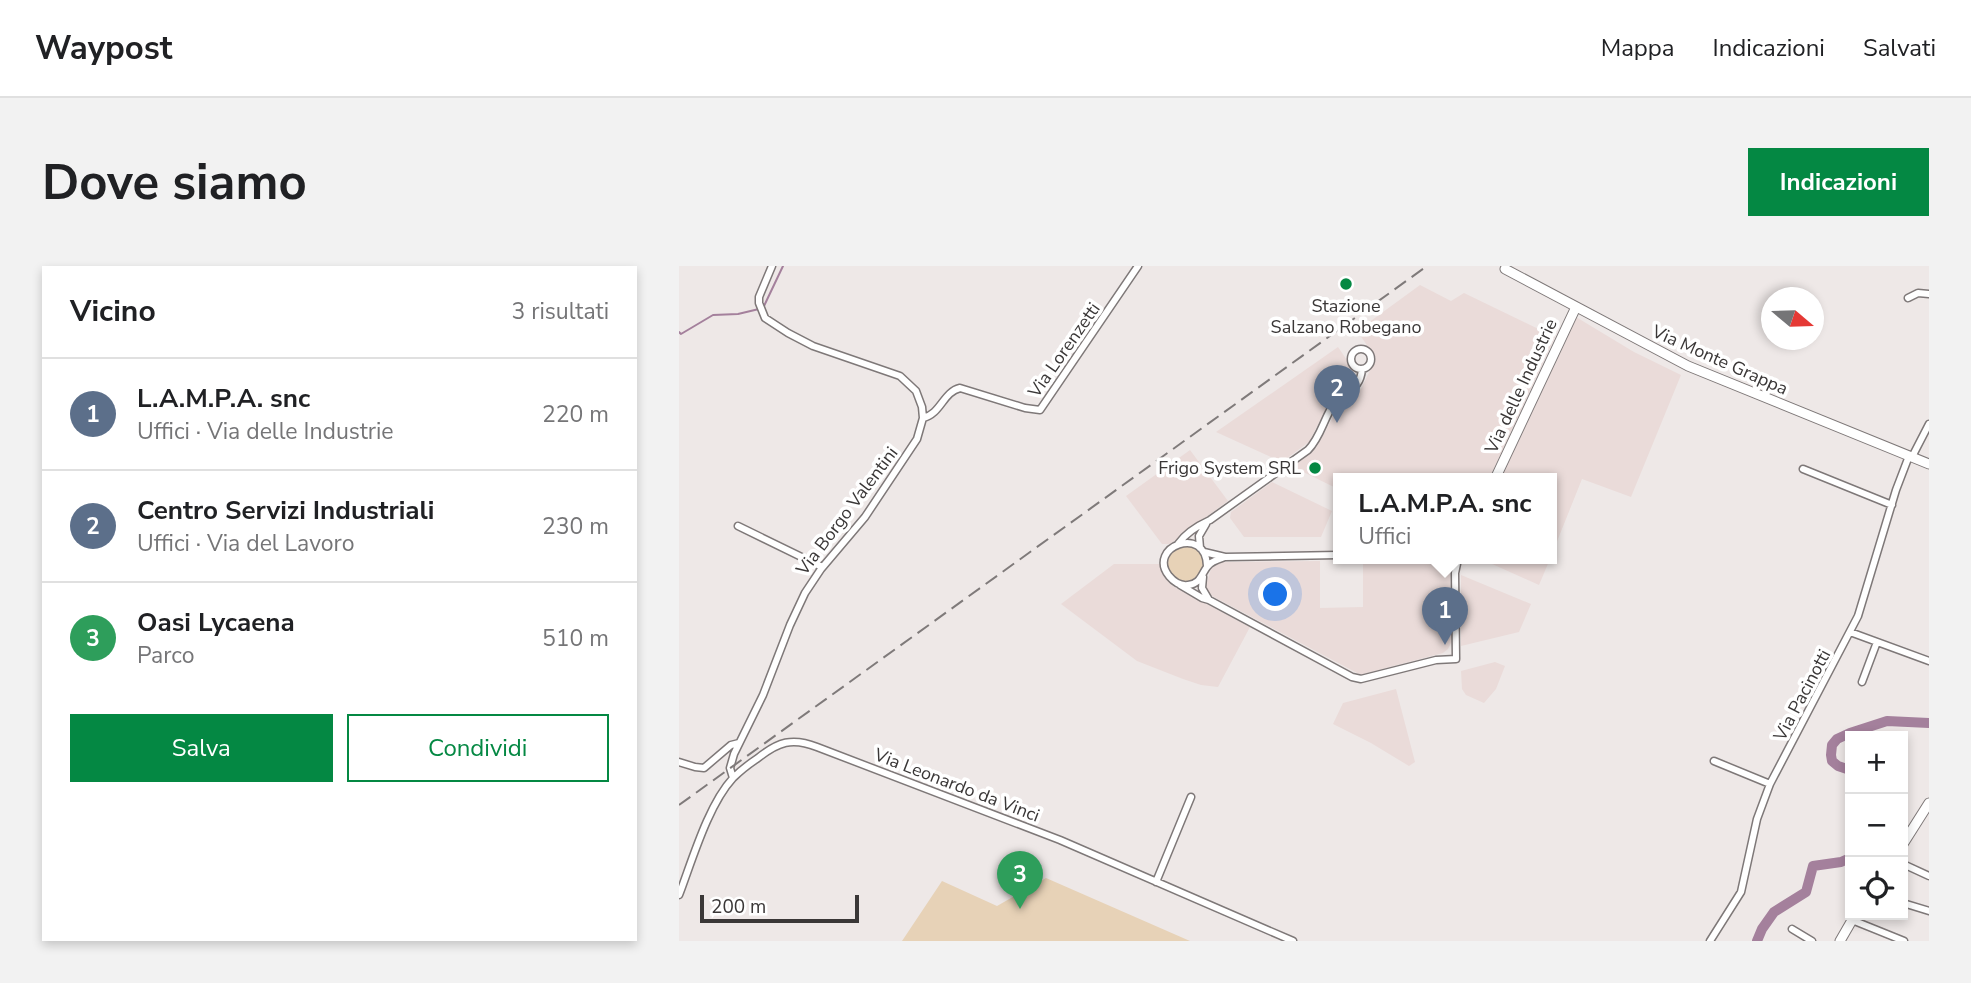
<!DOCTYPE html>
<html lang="it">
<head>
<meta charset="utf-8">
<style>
  :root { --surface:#fff; --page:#f2f2f2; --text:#202124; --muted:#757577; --line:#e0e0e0; --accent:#048843 }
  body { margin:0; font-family:"Nunito Sans",sans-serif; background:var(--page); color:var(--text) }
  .controls { position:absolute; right:21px; bottom:21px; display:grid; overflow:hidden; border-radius:0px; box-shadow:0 4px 10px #0003 }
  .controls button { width:63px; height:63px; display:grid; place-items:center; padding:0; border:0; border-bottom:2px solid var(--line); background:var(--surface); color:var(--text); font:35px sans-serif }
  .compass { position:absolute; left:1082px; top:21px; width:63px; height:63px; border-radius:50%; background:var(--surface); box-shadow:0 4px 10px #0003; rotate:109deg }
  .scale { position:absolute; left:21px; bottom:18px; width:159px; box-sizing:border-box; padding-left:7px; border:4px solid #3a3737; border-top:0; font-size:19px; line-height:24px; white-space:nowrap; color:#3a3737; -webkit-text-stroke:5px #fff; paint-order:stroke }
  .you { position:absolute; left:597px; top:329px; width:24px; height:24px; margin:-18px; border:5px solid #fff; border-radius:50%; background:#1a73e8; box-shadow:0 0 0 10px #1a73e833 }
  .badge { display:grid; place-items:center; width:46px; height:46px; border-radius:50%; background:var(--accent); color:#fff; font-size:23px; font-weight:700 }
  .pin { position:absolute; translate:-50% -58px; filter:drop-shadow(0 2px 4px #0008) }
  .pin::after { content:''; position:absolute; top:37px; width:24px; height:21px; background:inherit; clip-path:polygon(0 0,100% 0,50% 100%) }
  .popup { position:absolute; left:654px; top:207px; width:224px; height:91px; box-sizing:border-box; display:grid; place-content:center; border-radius:0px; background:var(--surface); filter:drop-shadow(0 2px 5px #0005); font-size:23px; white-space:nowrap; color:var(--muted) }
  .popup b { font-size:26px; color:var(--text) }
  .popup::after { content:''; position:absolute; left:50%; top:100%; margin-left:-14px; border:14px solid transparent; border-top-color:var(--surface) }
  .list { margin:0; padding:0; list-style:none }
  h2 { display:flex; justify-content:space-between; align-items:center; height:91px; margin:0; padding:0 28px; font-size:30px }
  h2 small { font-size:23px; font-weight:400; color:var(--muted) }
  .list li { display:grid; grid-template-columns:46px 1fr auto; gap:21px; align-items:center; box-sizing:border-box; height:112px; padding:0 28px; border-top:2px solid var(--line) }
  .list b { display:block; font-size:26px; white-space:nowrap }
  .list p { margin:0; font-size:23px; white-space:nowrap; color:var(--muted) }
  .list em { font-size:23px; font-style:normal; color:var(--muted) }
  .actions { display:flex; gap:14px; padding:21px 28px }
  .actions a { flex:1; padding:16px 0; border:2px solid var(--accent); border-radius:0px; text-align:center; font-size:24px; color:var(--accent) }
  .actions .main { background:var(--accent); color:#fff }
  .icon { flex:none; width:38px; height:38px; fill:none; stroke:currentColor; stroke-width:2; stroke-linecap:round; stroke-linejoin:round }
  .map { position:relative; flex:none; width:1250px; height:675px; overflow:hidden; border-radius:0px }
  header { display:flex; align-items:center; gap:42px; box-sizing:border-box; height:98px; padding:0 35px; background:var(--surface); border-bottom:2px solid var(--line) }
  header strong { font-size:33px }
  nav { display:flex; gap:38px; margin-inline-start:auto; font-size:24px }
  .intro { display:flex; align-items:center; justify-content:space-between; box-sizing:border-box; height:168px; padding:0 42px }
  h1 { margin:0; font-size:49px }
  .button { padding:18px 32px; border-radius:0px; background:var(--accent); color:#fff; font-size:24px; font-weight:700 }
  main { display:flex; gap:42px; padding:0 42px }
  aside { flex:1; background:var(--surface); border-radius:0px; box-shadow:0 4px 10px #0003 }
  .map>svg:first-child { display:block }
  .built { fill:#eadbd9 }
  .green { fill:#e7d2b7 }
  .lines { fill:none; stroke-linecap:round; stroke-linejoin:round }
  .stream { stroke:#a4809c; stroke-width:2 }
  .river { stroke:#a4809c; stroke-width:10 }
  .street-casing { stroke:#7e7878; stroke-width:9 }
  .secondary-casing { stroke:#7e7878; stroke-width:11 }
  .street { stroke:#fff; stroke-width:6 }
  .secondary { stroke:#fff; stroke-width:9 }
  .rail { stroke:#7f7a7a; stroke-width:2; stroke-dasharray:14 7; stroke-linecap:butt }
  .poi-dot { fill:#048843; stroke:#fff; stroke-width:2.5 }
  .labels { text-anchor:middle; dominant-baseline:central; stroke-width:7; stroke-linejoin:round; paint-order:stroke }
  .poi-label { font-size:18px; fill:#3a3737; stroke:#fff }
  .street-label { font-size:18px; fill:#3a3737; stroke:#fff }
</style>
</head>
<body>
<header>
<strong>Waypost</strong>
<nav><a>Mappa</a><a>Indicazioni</a><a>Salvati</a></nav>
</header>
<div class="intro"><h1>Dove siamo</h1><a class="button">Indicazioni</a></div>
<main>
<aside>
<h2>Vicino<small>3 risultati</small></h2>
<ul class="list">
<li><span class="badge" style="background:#5c6f8a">1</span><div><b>L.A.M.P.A. snc</b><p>Uffici · Via delle Industrie</p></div><em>220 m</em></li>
<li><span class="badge" style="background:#5c6f8a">2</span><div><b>Centro Servizi Industriali</b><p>Uffici · Via del Lavoro</p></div><em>230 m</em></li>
<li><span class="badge" style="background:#2e9e5b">3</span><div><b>Oasi Lycaena</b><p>Parco</p></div><em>510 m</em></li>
</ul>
<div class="actions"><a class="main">Salva</a><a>Condividi</a></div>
</aside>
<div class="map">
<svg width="1250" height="675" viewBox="0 0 1250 675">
  <rect width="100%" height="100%" fill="#eee8e7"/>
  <path class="built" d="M 741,19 L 772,35 L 785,27 L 876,71 L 810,213 L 659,213 L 659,223 L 614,201 L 637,182 L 660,140 L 682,123 L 697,92 L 678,65 Z
    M 897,51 L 955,86 L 1002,109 L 952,231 L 903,213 L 873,288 L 873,213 L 822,213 Z
    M 659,81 L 674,103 L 676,110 L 675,116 L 653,131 L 630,176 L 603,196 L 537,166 Z
    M 511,184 L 549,235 L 491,278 L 483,278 L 447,230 Z
    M 593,216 L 653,245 L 642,271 L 565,271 L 551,252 L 552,246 Z
    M 761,293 L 768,298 L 771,307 L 772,377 L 769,383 L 764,387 L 684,408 L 680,408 L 533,330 L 529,327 L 527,320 L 532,303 L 540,296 L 641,295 L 641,342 L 684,341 L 684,295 Z
    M 802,293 L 871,293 L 860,319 Z
    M 435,298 L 481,298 L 483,308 L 492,319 L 571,361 L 539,421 L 522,419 L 504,413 L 458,395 L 382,338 Z
    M 782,309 L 852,338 L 840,366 L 782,380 Z
    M 816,396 L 826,400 L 817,423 L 805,437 L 787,429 L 783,423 L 782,405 Z
    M 717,423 L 736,496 L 730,500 L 692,477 L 654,458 L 664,437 Z"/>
  <path class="green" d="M489 298a18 18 0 1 1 36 0a18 18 0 1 1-36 0Z
    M 367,612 L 511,675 L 223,675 L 263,615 L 318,640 Z"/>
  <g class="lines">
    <path class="stream" d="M 85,40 L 104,0
      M 0,66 L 2,68 L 34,49 L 59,48 L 80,43"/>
    <path class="river" d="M 1171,504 L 1159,500 L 1153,495 L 1152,489 L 1153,479 L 1158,473 L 1171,467 L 1208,455 L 1250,457
      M 1078,675 L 1083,663 L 1095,646 L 1127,626 L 1134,600 L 1162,596 L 1171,592"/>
    <defs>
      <path id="street" d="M 1229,32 L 1239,27 L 1250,28
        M672 93a10 10 0 1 1 20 0a10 10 0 1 1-20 0Z
        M 244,152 C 262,148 264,126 281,122 L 346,142 L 361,144 L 459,0
        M 1233,191 L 1250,158
        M 1124,203 L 1213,239
        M 59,260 L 143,301
        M 499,278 C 506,268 520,259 531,254 L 629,184 C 642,171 645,151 656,136 C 668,122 681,125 683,103
        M 521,282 L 520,270 L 527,258
        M 525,286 L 546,291 L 659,289
        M 528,300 C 527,258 467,281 490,310 C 495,316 502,320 509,319 C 521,318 522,309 528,301 C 532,295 540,293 546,291
        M 524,311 L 523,322 L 530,334
        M 501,319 L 523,332 L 530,334 L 673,411 L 682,413 L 757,394 L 777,393 L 776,307 L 779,293
        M 1171,366 L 1250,395
        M 1183,416 L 1198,376
        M 1035,495 L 1091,518
        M 0,496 L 16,501 L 25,502 L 52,479 L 60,477
        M 54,512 L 51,502 L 55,488 L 84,429 L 111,359 L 126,327 L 142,303 L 186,251 L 238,173 L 244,152 L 243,141 L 237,125 L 221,110 L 134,80 L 109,67 L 86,52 L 80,37 L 80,31 L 93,0
        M 1224,598 L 1250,610
        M 477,616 L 512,531
        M 0,629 C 13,595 29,539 54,512 C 61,505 70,498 79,492 C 99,476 113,471 138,481 L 381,574 L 614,675
        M 1224,637 L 1250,645
        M 1173,654 L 1225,675
        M 1113,663 L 1133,675
        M 1031,675 L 1062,626 L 1078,553 L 1091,518 L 1179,350 L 1217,224 L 1230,190"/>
      <path id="secondary" d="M 826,3 L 1009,100 L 1250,198
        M 816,213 L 897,41
        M 1224,578 L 1250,537
        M 1161,675 L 1176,649"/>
    </defs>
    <use href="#street" class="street-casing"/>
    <use href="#secondary" class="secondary-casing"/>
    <use href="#street" class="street"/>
    <use href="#secondary" class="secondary"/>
    <path class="rail" d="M 0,539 L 748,0"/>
  </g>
  <g class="poi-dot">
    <circle cx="667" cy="18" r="7"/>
    <circle cx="636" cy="202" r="7"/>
  </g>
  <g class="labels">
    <g class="poi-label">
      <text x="667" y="40">Stazione<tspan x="667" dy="21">Salzano Robegano</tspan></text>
      <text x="622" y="202" text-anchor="end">Frigo System SRL</text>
    </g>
    <g class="street-label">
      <text transform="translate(385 84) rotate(-55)">Via Lorenzetti</text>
      <text transform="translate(1041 94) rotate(24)">Via Monte Grappa</text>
      <text transform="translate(842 120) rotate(-65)">Via delle Industrie</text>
      <text transform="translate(168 245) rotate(-53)">Via Borgo Valentini</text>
      <text transform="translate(1123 429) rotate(-62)">Via Pacinotti</text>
      <text transform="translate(278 519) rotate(21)">Via Leonardo da Vinci</text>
    </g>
  </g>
</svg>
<div class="controls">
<button>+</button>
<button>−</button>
<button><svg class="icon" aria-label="locate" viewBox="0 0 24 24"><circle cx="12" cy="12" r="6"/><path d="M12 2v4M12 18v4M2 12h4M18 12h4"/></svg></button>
</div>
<svg class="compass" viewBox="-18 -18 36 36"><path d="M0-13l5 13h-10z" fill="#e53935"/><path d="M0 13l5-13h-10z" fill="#757577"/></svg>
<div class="scale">200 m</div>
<div class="you"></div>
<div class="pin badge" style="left:766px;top:379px;background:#5c6f8a">1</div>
<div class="popup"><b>L.A.M.P.A. snc</b>Uffici</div>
<div class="pin badge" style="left:658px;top:157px;background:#5c6f8a">2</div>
<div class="pin badge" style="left:341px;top:643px;background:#2e9e5b">3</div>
</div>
</main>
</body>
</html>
